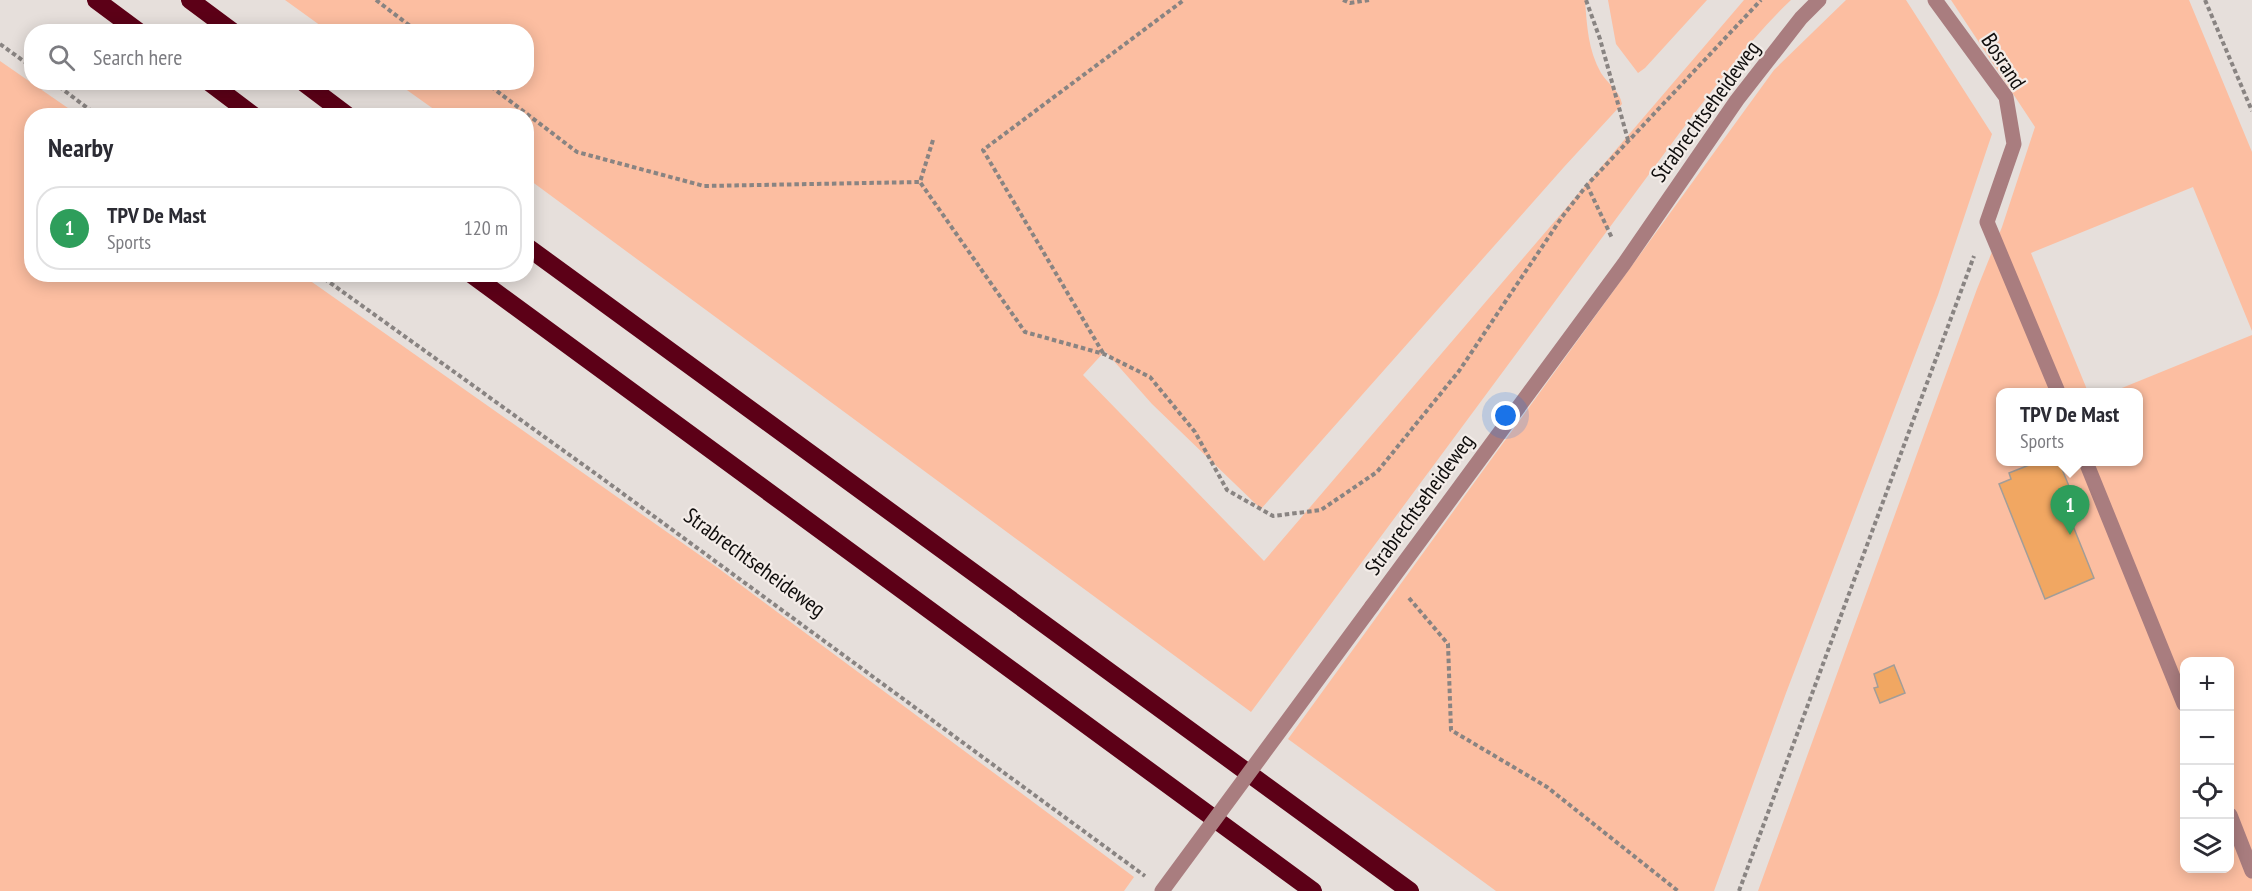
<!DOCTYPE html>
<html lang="en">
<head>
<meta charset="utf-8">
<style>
  :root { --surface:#fff; --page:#f7f7f7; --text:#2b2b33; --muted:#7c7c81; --line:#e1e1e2; --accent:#7c3aed }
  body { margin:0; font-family:"PT Sans Narrow",sans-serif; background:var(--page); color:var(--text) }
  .controls { position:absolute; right:18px; bottom:18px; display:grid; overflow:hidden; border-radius:12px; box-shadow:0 3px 15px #0003 }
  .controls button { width:54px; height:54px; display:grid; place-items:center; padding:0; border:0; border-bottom:2px solid var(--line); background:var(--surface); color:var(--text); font:30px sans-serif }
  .you { position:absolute; left:1506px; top:416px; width:21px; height:21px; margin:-15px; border:4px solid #fff; border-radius:50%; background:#1a73e8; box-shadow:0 0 0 9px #1a73e833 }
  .badge { display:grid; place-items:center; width:39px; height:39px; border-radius:50%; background:var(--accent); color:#fff; font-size:20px; font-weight:700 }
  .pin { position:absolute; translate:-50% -50px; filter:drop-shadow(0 2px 3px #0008) }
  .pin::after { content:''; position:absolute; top:32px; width:21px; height:18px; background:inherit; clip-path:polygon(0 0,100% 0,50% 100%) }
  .popup { position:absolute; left:1996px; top:388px; width:147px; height:78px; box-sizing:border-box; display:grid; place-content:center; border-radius:12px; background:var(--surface); filter:drop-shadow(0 2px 4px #0005); font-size:20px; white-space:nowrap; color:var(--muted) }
  .popup b { font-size:22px; color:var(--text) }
  .popup::after { content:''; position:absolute; left:50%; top:100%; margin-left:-12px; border:12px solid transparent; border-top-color:var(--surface) }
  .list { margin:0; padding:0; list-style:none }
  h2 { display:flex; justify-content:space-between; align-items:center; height:78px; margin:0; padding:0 24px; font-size:26px }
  h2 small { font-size:20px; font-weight:400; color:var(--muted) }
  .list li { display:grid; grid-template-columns:39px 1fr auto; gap:18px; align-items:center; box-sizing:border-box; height:84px; margin:0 12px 12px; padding:0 12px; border:2px solid var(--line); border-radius:24px }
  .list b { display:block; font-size:22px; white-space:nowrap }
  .list p { margin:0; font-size:20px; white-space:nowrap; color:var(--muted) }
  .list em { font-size:20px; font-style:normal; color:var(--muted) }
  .icon { flex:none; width:33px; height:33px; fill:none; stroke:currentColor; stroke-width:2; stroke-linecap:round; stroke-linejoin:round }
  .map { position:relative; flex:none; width:2252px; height:891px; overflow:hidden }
  .search { position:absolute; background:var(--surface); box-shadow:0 3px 15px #0003; left:24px; top:24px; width:510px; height:66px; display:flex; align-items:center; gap:15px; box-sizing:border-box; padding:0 21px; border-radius:24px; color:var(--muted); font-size:22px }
  .panel { position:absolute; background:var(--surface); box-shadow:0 3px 15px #0003; left:24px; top:108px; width:510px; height:174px; border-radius:24px }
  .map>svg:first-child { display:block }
  .green { fill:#fcbea1; fill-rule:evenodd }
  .building { fill:#f1a762; stroke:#a29d98; stroke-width:1.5 }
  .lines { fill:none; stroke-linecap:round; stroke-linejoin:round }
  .path { stroke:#898482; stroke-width:4; stroke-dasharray:4.5 3; stroke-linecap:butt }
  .minor { stroke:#a97d7f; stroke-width:15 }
  .highway { stroke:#5c0017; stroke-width:18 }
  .minor-bridge { stroke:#a97d7f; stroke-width:15 }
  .labels { text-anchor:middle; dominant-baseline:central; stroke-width:4.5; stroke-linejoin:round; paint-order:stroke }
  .street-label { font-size:22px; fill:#0f0d0c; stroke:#f3ece8 }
</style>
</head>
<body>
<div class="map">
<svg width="2252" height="891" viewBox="0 0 2252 891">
  <rect width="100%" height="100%" fill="#e6dfdb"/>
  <path class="green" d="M 285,0 L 1585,0 C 1587,26 1588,50 1601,73 C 1608,84 1620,91 1622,104 L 1564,167 L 1261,509 L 1152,404 L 1105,351 L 1083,375 L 1264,561 L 1744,0 L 1791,0 C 1750,39 1716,86 1681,131 L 1251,712 L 527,178 L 526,116 L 442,115 L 397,83 L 526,82 L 526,32 L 328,31 Z
    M 1608,0 L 1707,0 L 1645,68 L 1638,73 L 1616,44 Z
    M 1846,0 L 1906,0 L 1992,134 L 1938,295 L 1786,693 L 1714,891 L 1496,891 L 1288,739 L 1774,70 Z
    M 1951,0 L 2189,0 L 2252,152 L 2252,331 L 2193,187 L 2031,253 L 2088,392 L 2001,392 L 2001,462 L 2139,462 L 2139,392 L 2112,392 L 2252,335 L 2252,891 L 1758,891 L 1977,289 L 2002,227 L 2035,127 ZM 2184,662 L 2230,662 L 2230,868 L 2184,868 Z
    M 0,61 L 78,115 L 32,116 L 32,274 L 302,275 L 718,568 L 1134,877 L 1124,891 L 0,891 Z"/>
  <path class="building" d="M 2037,462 L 2059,462 L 2078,508 L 2076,508 L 2074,502 L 2065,506 L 2094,578 L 2045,599 L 1999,484 L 2011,479 L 2009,473 Z
    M 1894,665 L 1905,693 L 1880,703 L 1874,688 L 1878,687 L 1874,674 Z"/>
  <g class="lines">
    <path class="path" d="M 376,0 L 418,32
      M 1343,0 L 1350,3 L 1369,0
      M 1586,0 L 1600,39 L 1628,140
      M 2205,0 L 2252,111
      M 0,44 L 32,67
      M 53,82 L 98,116
      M 485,82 L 577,152 L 704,186 L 920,182
      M 933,140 L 920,182 L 1025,332 L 1104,354 L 1150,377 L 1195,432 L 1227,490 L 1273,516 L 1321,510 L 1377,472 L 1459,371 L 1562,217 L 1587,185 L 1761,0
      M 1587,185 L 1612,238
      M 318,274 L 603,479 L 1145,876
      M 1103,353 L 983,150 L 1184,0
      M 1409,598 L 1448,644 L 1451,730 L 1547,787 L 1678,891
      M 1739,891 L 1974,256"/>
    <path class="minor" d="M 1935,0 L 2006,97 L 2014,144 L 1987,222 L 2058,392
      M 2086,462 L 2184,704
      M 1372,606 L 1624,264 L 1737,100 L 1801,18 L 1819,0
      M 2230,815 L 2252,871"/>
    <path class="highway" d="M 96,0 L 139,32
      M 190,0 L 233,32
      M 209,82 L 254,116
      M 303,82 L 348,116
      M 526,246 L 1410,891
      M 471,274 L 1313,891"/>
    <path class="minor-bridge" d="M 1162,891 L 1372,606"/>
  </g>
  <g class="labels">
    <g class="street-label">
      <text transform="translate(2004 61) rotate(57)">Bosrand</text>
      <text transform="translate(1705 111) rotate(-54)">Strabrechtseheideweg</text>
      <text transform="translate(1419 504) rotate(-54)">Strabrechtseheideweg</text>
      <text transform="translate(755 562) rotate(36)">Strabrechtseheideweg</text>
    </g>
  </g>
</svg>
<div class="controls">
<button>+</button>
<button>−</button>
<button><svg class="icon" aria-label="locate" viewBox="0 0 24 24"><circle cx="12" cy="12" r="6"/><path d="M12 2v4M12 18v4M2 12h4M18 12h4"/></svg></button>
<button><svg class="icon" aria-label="layers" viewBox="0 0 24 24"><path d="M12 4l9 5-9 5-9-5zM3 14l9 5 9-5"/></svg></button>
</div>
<div class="you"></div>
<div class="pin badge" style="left:2070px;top:535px;background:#2e9e5b">1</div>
<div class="popup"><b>TPV De Mast</b>Sports</div>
<div class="search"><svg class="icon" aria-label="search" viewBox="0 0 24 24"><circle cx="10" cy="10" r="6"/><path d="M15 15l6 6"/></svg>Search here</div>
<section class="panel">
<h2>Nearby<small></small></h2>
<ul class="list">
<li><span class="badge" style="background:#2e9e5b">1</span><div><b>TPV De Mast</b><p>Sports</p></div><em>120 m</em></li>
</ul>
</section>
</div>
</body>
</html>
